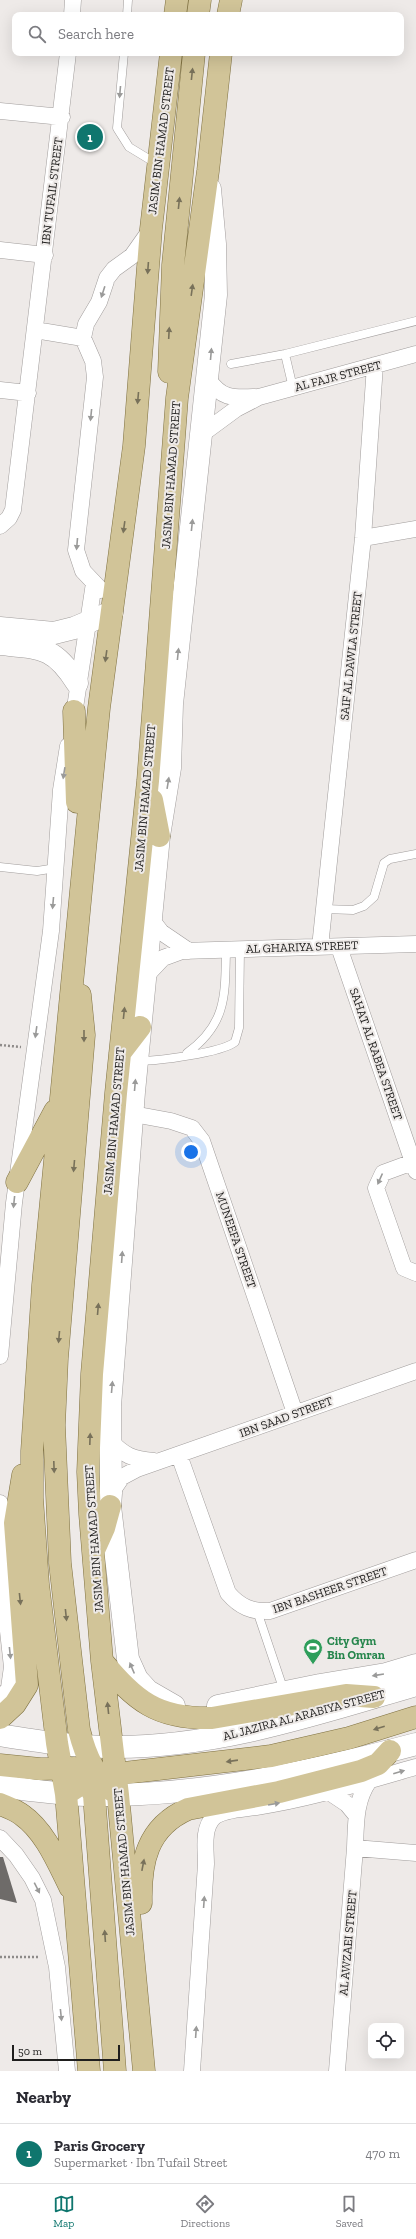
<!DOCTYPE html>
<html lang="en">
<head>
<meta charset="utf-8">
<style>
  :root { --surface:#fff; --page:#f2f2f3; --text:#2b2b33; --muted:#7c7c81; --line:#e1e1e2; --accent:#0f766e }
  body { margin:0; font-family:"Zilla Slab",serif; background:var(--page); color:var(--text) }
  .controls { position:absolute; right:12px; bottom:12px; display:grid; overflow:hidden; border-radius:8px; box-shadow:0 4px 16px #0002 }
  .controls button { width:36px; height:36px; display:grid; place-items:center; padding:0; border:0; border-bottom:1px solid var(--line); background:var(--surface); color:var(--text); font:20px sans-serif }
  .scale { position:absolute; left:12px; bottom:10px; width:108px; box-sizing:border-box; padding-left:4px; border:2px solid #1f1e1d; border-top:0; font-size:11px; line-height:14px; white-space:nowrap; color:#1f1e1d; -webkit-text-stroke:3px #eeeae8; paint-order:stroke }
  .you { position:absolute; left:191px; top:1152px; width:14px; height:14px; margin:-10px; border:3px solid #fff; border-radius:50%; background:#1a73e8; box-shadow:0 0 0 6px #1a73e833 }
  .badge { display:grid; place-items:center; width:26px; height:26px; border-radius:50%; background:var(--accent); color:#fff; font-size:13px; font-weight:700 }
  .pin { position:absolute; translate:-50% -50%; border:2px solid #fff; box-shadow:0 1px 4px #0006 }
  .list { margin:0; padding:0; list-style:none }
  h2 { display:flex; justify-content:space-between; align-items:center; height:52px; margin:0; padding:0 16px; font-size:17px }
  h2 small { font-size:13px; font-weight:400; color:var(--muted) }
  .list li { display:grid; grid-template-columns:26px 1fr auto; gap:12px; align-items:center; box-sizing:border-box; height:60px; padding:0 16px; border-top:1px solid var(--line) }
  .list b { display:block; font-size:15px; white-space:nowrap }
  .list p { margin:0; font-size:13px; white-space:nowrap; color:var(--muted) }
  .list em { font-size:13px; font-style:normal; color:var(--muted) }
  .icon { flex:none; width:22px; height:22px; fill:none; stroke:currentColor; stroke-width:2; stroke-linecap:round; stroke-linejoin:round }
  .map { position:relative; flex:none; width:416px; height:2071px; overflow:hidden }
  .search { position:absolute; background:var(--surface); box-shadow:0 4px 16px #0002; left:12px; right:12px; top:12px; height:44px; display:flex; align-items:center; gap:10px; box-sizing:border-box; padding:0 14px; border-radius:8px; color:var(--muted); font-size:15px }
  .sheet { height:112px; background:var(--surface) }
  nav { display:flex; justify-content:space-around; align-items:center; box-sizing:border-box; height:56px; border-top:1px solid var(--line); background:var(--surface); font-size:11px; color:var(--muted) }
  nav a { display:grid; justify-items:center; gap:2px }
  nav .on { color:var(--accent) }
  .map>svg:first-child { display:block }
  .building { fill:#6e6b69 }
  .lines { fill:none; stroke-linecap:round; stroke-linejoin:round }
  .lane-casing { stroke:#a19d9c; stroke-width:9 }
  .street-casing { stroke:#a19d9c; stroke-width:17 }
  .secondary-casing { stroke:#a19d9c; stroke-width:23 }
  .primary-casing { stroke:#7f7141; stroke-width:23 }
  .path { stroke:#8d8a88; stroke-width:2.5; stroke-dasharray:2 2; stroke-linecap:butt }
  .lane { stroke:#fff; stroke-width:8 }
  .street { stroke:#fff; stroke-width:16 }
  .secondary { stroke:#fff; stroke-width:22 }
  .primary { stroke:#d1c498; stroke-width:22 }
  .oneway { fill:#78715a }
  .oneway2 { fill:#9a9a99 }
  .labels { text-anchor:middle; dominant-baseline:central; stroke-width:4; stroke-linejoin:round; paint-order:stroke }
  .street-label { font-size:12px; fill:#1f1e1d; stroke:#eeeae8 }
  .leisure-label { font-size:12px; font-weight:bold; fill:#27864d; stroke:#eeeae8; text-anchor:start }
</style>
</head>
<body>
<div class="map">
<svg width="416" height="2071" viewBox="0 0 416 2071">
  <rect width="100%" height="100%" fill="#eeeae8"/>
  <path class="building" d="M 0,1857 L 3,1857 L 17,1903 L 0,1899 Z"/>
  <g class="lines">
    <defs>
      <path id="lane" d="M 127,15 L 128,0
        M 124,53 L 117,128 L 129,147 L 157,164
        M 285,354 L 293,388
        M 231,364 L 285,354 L 416,321
        M 0,867 L 37,871 L 56,868
        M 324,909 L 353,910 L 364,906 L 374,897 L 384,863 L 390,859 L 416,854
        M 187,1053 C 227,1024 225,995 226,950
        M 138,1061 C 157,1061 221,1053 235,1042 L 239,1028 L 240,949
        M 257,1611 L 284,1691"/>
      <path id="street" d="M 72,15 L 73,0
        M 0,111 L 62,117
        M 0,250 L 45,255
        M 35,330 L 83,338
        M 208,379 C 222,399 232,398 255,397
        M 0,390 L 28,393
        M 202,434 L 236,409 L 259,397 L 416,354
        M 0,526 L 9,518 L 13,510 L 68,53
        M 363,538 L 416,529
        M 101,590 L 83,571 L 76,550 L 95,377 L 93,361 L 83,338 L 86,324 L 99,302 L 107,278 L 114,269 L 132,256 L 151,229
        M 73,721 L 94,583
        M 151,919 L 161,932 L 189,951
        M 320,947 L 363,538 L 375,365
        M 339,947 L 416,1171
        M 146,976 L 163,958 L 182,951 L 416,944
        M 133,1114 L 171,1121 L 192,1128 L 202,1141 L 295,1413
        M 413,1162 L 383,1173 L 376,1188 L 404,1268 L 416,1273
        M 0,1356 L 14,1203 L 51,931 L 61,790 L 68,746
        M 109,1440 C 125,1456 132,1459 154,1461
        M 179,1455 L 228,1593 C 240,1607 252,1612 270,1611 L 416,1560
        M 111,1493 L 122,1477 L 137,1469 L 416,1371
        M 0,1503 L 6,1613 L 12,1667 L 9,1688 L 0,1701
        M 329,1792 L 347,1804 L 356,1815
        M 0,1838 L 16,1855 L 32,1878 L 43,1900 L 57,1967 L 67,2071
        M 355,1848 L 416,1853
        M 192,2071 L 206,1864 C 206,1850 202,1828 214,1817 C 224,1809 244,1809 256,1807 C 310,1799 363,1782 416,1767
        M 337,2071 L 355,1848 C 356,1824 355,1801 369,1781"/>
      <path id="secondary" d="M 0,628 L 54,633 L 74,628 L 112,612
        M 0,644 C 40,648 54,646 77,683
        M 174,1706 L 148,1691 L 137,1679 L 128,1659 L 110,1506 L 111,1493 L 110,1406 L 134,1092 L 159,836 L 170,768 L 172,704 L 216,295 L 215,244 L 210,189
        M 218,1706 L 320,1685 L 386,1674 L 416,1665
        M 0,1735 C 37,1741 74,1747 111,1747 C 216,1748 317,1714 416,1685
        M 0,1786 C 31,1790 62,1795 94,1795 C 203,1796 311,1772 416,1744"/>
      <path id="primary" d="M 175,15 L 177,0
        M 198,15 L 200,0
        M 228,15 L 231,0
        M 169,372 L 173,265 L 194,53
        M 74,711 L 77,802
        M 152,800 L 159,836
        M 80,995 L 84,1035 L 57,1358 L 54,1425 L 60,1563 L 79,1730 C 86,1757 95,1778 118,1795
        M 120,1053 L 140,1027
        M 17,1182 L 55,1111
        M 95,1548 L 104,1528 L 110,1506
        M 102,1661 C 136,1701 156,1719 212,1718 L 346,1695 L 374,1697
        M 0,1718 L 15,1704 L 27,1685 L 15,1523 L 23,1475
        M 0,1765 L 40,1769 L 75,1768
        M 80,1768 L 94,1795 L 115,2071
        M 66,1794 L 87,1780 L 98,1776 L 271,1756 L 349,1738 L 416,1717
        M 0,1804 C 7,1807 16,1810 22,1815 C 45,1831 58,1863 70,1887
        M 141,1903 C 140,1862 147,1827 188,1809 L 279,1792 L 361,1771 L 378,1764 L 390,1751
        M 89,2071 L 66,1794 L 57,1743 L 38,1584 L 32,1498 L 32,1451 L 43,1285 L 86,839 L 99,708 L 134,446 L 151,229 L 171,53
        M 144,2071 L 118,1795 L 102,1661 L 90,1514 L 88,1472 L 92,1374 L 116,1093 L 148,781 L 177,398 L 208,171 L 221,53"/>
    </defs>
    <use href="#lane" class="lane-casing"/>
    <use href="#street" class="street-casing"/>
    <use href="#secondary" class="secondary-casing"/>
    <use href="#primary" class="primary-casing"/>
    <path class="path" d="M 0,1045 L 21,1047
      M 0,1957 L 39,1957"/>
    <use href="#lane" class="lane"/>
    <use href="#street" class="street"/>
    <use href="#secondary" class="secondary"/>
    <use href="#primary" class="primary"/>
  </g>
  <defs><path id="oneway-solid" d="M-6-.8H1V-3.2L6.5 0L1 3.2V.8H-6Z"/></defs>
  <g class="oneway">
    <use href="#oneway-solid" transform="translate(192 74) rotate(-84)"/>
    <use href="#oneway-solid" transform="translate(179 203) rotate(-84)"/>
    <use href="#oneway-solid" transform="translate(148 268) rotate(94)"/>
    <use href="#oneway-solid" transform="translate(192 290) rotate(-82)"/>
    <use href="#oneway-solid" transform="translate(169 333) rotate(-87)"/>
    <use href="#oneway-solid" transform="translate(138 398) rotate(95)"/>
    <use href="#oneway-solid" transform="translate(124 527) rotate(98)"/>
    <use href="#oneway-solid" transform="translate(106 656) rotate(98)"/>
    <use href="#oneway-solid" transform="translate(124 1013) rotate(-84)"/>
    <use href="#oneway-solid" transform="translate(84 1036) rotate(90)"/>
    <use href="#oneway-solid" transform="translate(74 1166) rotate(95)"/>
    <use href="#oneway-solid" transform="translate(98 1309) rotate(-85)"/>
    <use href="#oneway-solid" transform="translate(59 1337) rotate(95)"/>
    <use href="#oneway-solid" transform="translate(90 1439) rotate(-88)"/>
    <use href="#oneway-solid" transform="translate(54 1467) rotate(88)"/>
    <use href="#oneway-solid" transform="translate(20 1599) rotate(84)"/>
    <use href="#oneway-solid" transform="translate(66 1615) rotate(84)"/>
    <use href="#oneway-solid" transform="translate(108 1708) rotate(-96)"/>
    <use href="#oneway-solid" transform="translate(379 1728) rotate(163)"/>
    <use href="#oneway-solid" transform="translate(232 1761) rotate(172)"/>
    <use href="#oneway-solid" transform="translate(143 1865) rotate(-79)"/>
    <use href="#oneway-solid" transform="translate(105 1936) rotate(-94)"/>
  </g>
  <g class="oneway2">
    <use href="#oneway-solid" transform="translate(120 92) rotate(95)"/>
    <use href="#oneway-solid" transform="translate(103 292) rotate(108)"/>
    <use href="#oneway-solid" transform="translate(211 354) rotate(-85)"/>
    <use href="#oneway-solid" transform="translate(91 415) rotate(96)"/>
    <use href="#oneway-solid" transform="translate(192 525) rotate(-84)"/>
    <use href="#oneway-solid" transform="translate(77 544) rotate(95)"/>
    <use href="#oneway-solid" transform="translate(178 654) rotate(-84)"/>
    <use href="#oneway-solid" transform="translate(64 773) rotate(99)"/>
    <use href="#oneway-solid" transform="translate(168 783) rotate(-81)"/>
    <use href="#oneway-solid" transform="translate(53 903) rotate(95)"/>
    <use href="#oneway-solid" transform="translate(36 1032) rotate(98)"/>
    <use href="#oneway-solid" transform="translate(135 1085) rotate(-85)"/>
    <use href="#oneway-solid" transform="translate(380 1179) rotate(114)"/>
    <use href="#oneway-solid" transform="translate(14 1202) rotate(96)"/>
    <use href="#oneway-solid" transform="translate(122 1257) rotate(-86)"/>
    <use href="#oneway-solid" transform="translate(112 1387) rotate(-85)"/>
    <use href="#oneway-solid" transform="translate(10 1653) rotate(84)"/>
    <use href="#oneway-solid" transform="translate(132 1668) rotate(-113)"/>
    <use href="#oneway-solid" transform="translate(378 1675) rotate(171)"/>
    <use href="#oneway-solid" transform="translate(399 1772) rotate(-16)"/>
    <use href="#oneway-solid" transform="translate(274 1804) rotate(-10)"/>
    <use href="#oneway-solid" transform="translate(37 1888) rotate(63)"/>
    <use href="#oneway-solid" transform="translate(204 1902) rotate(-86)"/>
    <use href="#oneway-solid" transform="translate(61 2015) rotate(84)"/>
    <use href="#oneway-solid" transform="translate(196 2032) rotate(-86)"/>
  </g>
  <defs>
    <symbol id="stadium-pin" viewBox="-11 -11 22 30"><path d="M0 17L-7.5 6A9.5 9.5 0 1 1 7.5 6Z" fill="#2e9e5b" stroke="#eeeae8"/><path d="M0-5a6.5 5 0 1 0 0 10a6.5 5 0 1 0 0-10ZM-3.5-1.8h7v3.6h-7Z" fill="#fff"/></symbol>
  </defs>
  <g fill-rule="evenodd">
    <use href="#stadium-pin" x="302" y="1637" width="22" height="30"/>
  </g>
  <g class="labels">
    <g class="street-label">
      <text transform="translate(161 141) rotate(-83)">JASIM BIN HAMAD STREET</text>
      <text transform="translate(52 191) rotate(-83)">IBN TUFAIL STREET</text>
      <text transform="translate(338 376) rotate(-15)">AL FAJR STREET</text>
      <text transform="translate(171 475) rotate(-86)">JASIM BIN HAMAD STREET</text>
      <text transform="translate(351 656) rotate(-84)">SAIF AL DAWLA STREET</text>
      <text transform="translate(145 798) rotate(-85)">JASIM BIN HAMAD STREET</text>
      <text transform="translate(302 947) rotate(-2)">AL GHARIYA STREET</text>
      <text transform="translate(376 1054) rotate(71)">SAHAT AL RABEA STREET</text>
      <text transform="translate(114 1121) rotate(-85)">JASIM BIN HAMAD STREET</text>
      <text transform="translate(236 1240) rotate(71)">MUNEEFA STREET</text>
      <text transform="translate(286 1417) rotate(-20)">IBN SAAD STREET</text>
      <text transform="translate(94 1539) rotate(-94)">JASIM BIN HAMAD STREET</text>
      <text transform="translate(330 1590) rotate(-19)">IBN BASHEER STREET</text>
      <text transform="translate(304 1715) rotate(-15)">AL JAZIRA AL ARABIYA STREET</text>
      <text transform="translate(124 1862) rotate(-95)">JASIM BIN HAMAD STREET</text>
      <text transform="translate(348 1943) rotate(-85)">AL AWZAEI STREET</text>
    </g>
    <g class="leisure-label">
      <text x="327" y="1641">City Gym<tspan x="327" dy="14">Bin Omran</tspan></text>
    </g>
  </g>
</svg>
<div class="controls">
<button><svg class="icon" aria-label="locate" viewBox="0 0 24 24"><circle cx="12" cy="12" r="6"/><path d="M12 2v4M12 18v4M2 12h4M18 12h4"/></svg></button>
</div>
<div class="scale">50 m</div>
<div class="you"></div>
<div class="pin badge" style="left:90px;top:137px">1</div>
<div class="search"><svg class="icon" aria-label="search" viewBox="0 0 24 24"><circle cx="10" cy="10" r="6"/><path d="M15 15l6 6"/></svg>Search here</div>
</div>
<section class="sheet">
<h2>Nearby<small></small></h2>
<ul class="list">
<li><span class="badge">1</span><div><b>Paris Grocery</b><p>Supermarket · Ibn Tufail Street</p></div><em>470 m</em></li>
</ul>
</section>
<nav>
<a class="on"><svg class="icon" aria-label="map" viewBox="0 0 24 24"><path d="M3 6l6-2 6 2 6-2v14l-6 2-6-2-6 2zM9 4v14M15 6v14"/></svg>Map</a>
<a><svg class="icon" aria-label="directions" viewBox="0 0 24 24"><path d="M12 3l9 9-9 9-9-9zM9 14v-3h6M13 9l2 2-2 2"/></svg>Directions</a>
<a><svg class="icon" aria-label="saved" viewBox="0 0 24 24"><path d="M7 4h10v16l-5-4-5 4z"/></svg>Saved</a>
</nav>
</body>
</html>
